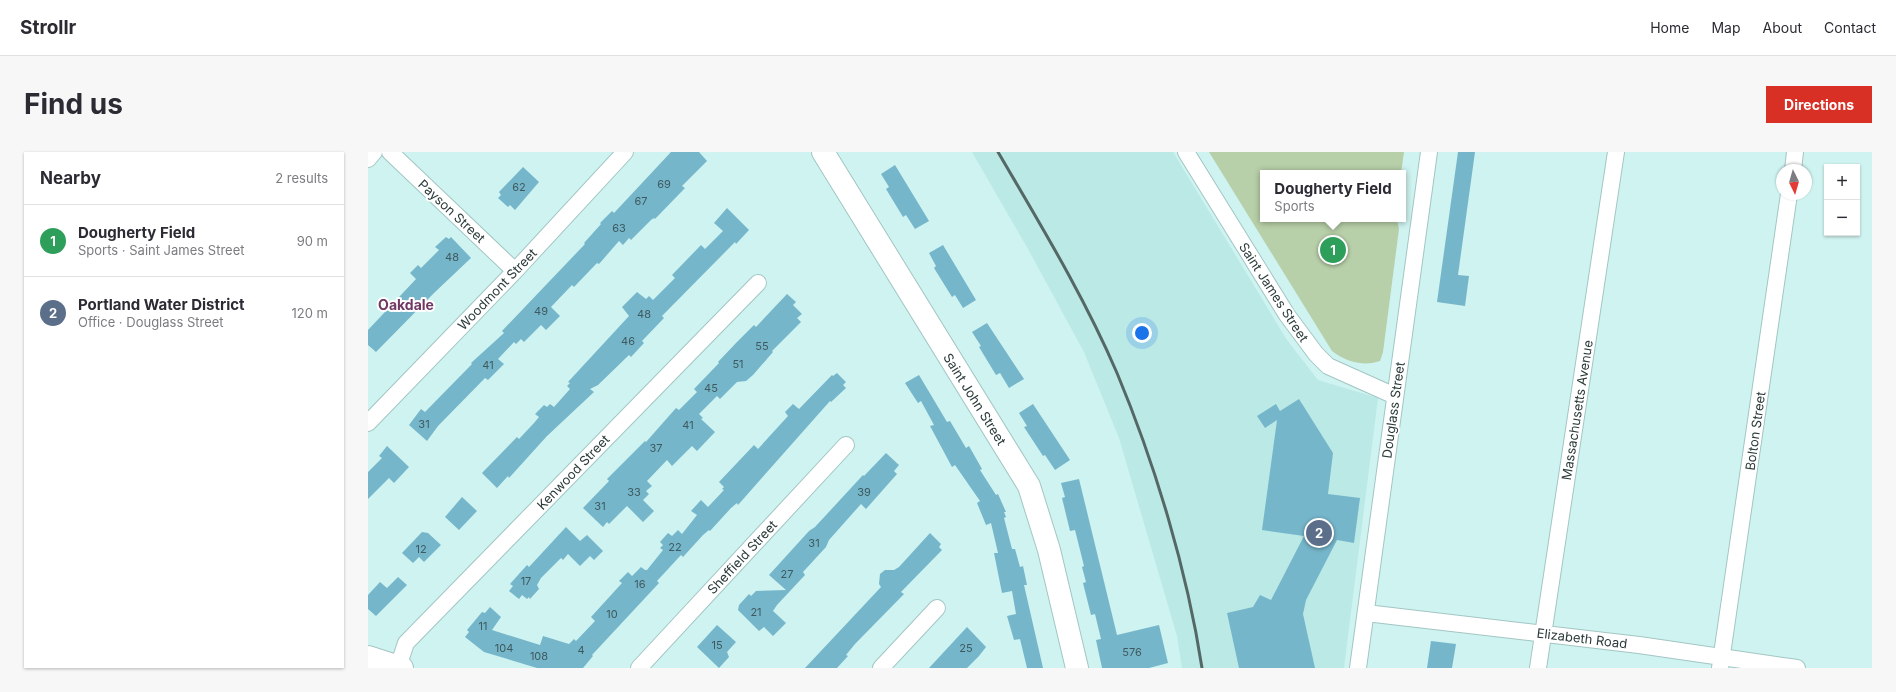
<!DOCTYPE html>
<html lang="en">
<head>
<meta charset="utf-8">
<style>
  :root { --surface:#fff; --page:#f7f7f7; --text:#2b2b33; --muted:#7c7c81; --line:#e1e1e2; --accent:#d93025 }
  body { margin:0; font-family:Inter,sans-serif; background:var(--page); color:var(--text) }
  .controls { position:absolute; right:12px; top:12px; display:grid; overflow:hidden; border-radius:0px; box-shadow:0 1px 3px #0004 }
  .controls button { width:36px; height:36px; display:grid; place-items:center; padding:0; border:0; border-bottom:1px solid var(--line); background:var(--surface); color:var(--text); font:20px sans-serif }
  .compass { position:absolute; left:1408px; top:12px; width:36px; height:36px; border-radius:50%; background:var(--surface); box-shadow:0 1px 3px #0004; rotate:175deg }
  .you { position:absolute; left:774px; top:181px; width:14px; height:14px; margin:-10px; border:3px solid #fff; border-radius:50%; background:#1a73e8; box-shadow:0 0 0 6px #1a73e833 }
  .badge { display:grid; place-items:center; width:26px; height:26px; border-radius:50%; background:var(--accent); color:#fff; font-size:13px; font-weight:700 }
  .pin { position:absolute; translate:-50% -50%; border:2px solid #fff; box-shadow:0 1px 4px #0006 }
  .popup { position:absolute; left:892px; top:18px; width:146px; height:52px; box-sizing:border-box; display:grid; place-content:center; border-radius:0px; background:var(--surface); filter:drop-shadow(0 1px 3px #0005); font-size:13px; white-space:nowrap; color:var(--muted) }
  .popup b { font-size:15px; color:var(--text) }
  .popup::after { content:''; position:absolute; left:50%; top:100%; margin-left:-8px; border:8px solid transparent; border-top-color:var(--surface) }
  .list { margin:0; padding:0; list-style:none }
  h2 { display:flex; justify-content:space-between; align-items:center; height:52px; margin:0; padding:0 16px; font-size:17px }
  h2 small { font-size:13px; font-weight:400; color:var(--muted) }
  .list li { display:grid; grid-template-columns:26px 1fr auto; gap:12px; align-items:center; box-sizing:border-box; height:72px; padding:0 16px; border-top:1px solid var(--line) }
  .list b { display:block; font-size:15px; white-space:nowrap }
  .list p { margin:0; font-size:13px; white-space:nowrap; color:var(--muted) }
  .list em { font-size:13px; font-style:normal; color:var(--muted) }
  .map { position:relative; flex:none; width:1504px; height:516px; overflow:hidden; border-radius:0px }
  header { display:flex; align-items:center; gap:24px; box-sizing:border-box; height:56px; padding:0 20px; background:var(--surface); border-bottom:1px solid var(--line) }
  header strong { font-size:19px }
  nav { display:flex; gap:22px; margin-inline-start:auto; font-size:14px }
  .intro { display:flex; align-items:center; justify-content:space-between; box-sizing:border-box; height:96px; padding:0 24px }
  h1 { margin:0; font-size:28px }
  .button { padding:10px 18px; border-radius:0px; background:var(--accent); color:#fff; font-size:14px; font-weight:700 }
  main { display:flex; gap:24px; padding:0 24px }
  aside { flex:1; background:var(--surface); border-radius:0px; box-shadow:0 1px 3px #0004 }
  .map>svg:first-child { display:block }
  .built { fill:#bbe9e6 }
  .green { fill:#b8d0a9 }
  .building { fill:#76b6cb }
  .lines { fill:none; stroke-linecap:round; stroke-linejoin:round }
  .street-casing { stroke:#a2c6c4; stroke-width:18 }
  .secondary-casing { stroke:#a2c6c4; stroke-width:24 }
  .street { stroke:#fff; stroke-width:16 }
  .secondary { stroke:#fff; stroke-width:22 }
  .rail { stroke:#546866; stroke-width:3 }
  .labels { text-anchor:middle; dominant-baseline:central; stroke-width:4; stroke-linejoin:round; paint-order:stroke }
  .number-label { font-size:11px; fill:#3e5a5e }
  .street-label { font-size:13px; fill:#2c3b3a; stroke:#fff }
  .neighbourhood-label { font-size:14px; font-weight:bold; fill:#703864; stroke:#fff }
</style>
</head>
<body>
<header>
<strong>Strollr</strong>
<nav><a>Home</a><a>Map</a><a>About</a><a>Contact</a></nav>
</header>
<div class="intro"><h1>Find us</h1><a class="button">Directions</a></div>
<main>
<aside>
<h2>Nearby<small>2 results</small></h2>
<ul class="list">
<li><span class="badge" style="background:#2e9e5b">1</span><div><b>Dougherty Field</b><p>Sports · Saint James Street</p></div><em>90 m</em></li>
<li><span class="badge" style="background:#5c6f8a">2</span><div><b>Portland Water District</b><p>Office · Douglass Street</p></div><em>120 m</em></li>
</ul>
</aside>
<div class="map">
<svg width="1504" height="516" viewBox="0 0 1504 516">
  <rect width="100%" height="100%" fill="#cef3f0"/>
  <path class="built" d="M 604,0 L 805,0 L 919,188 L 950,228 L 1010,246 L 976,516 L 814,516 L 809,484 L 751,286 L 716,200 L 660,97 Z"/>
  <path class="green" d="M 841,0 L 1036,0 L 1033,21 L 895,21 L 895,67 L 1029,67 L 1031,77 L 1015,200 L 1012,209 C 996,215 976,209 964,199 Z"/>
  <path class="building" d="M 303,0 L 331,0 L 339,9 L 314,34 L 317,36 L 287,67 L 286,66 L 283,68 L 263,88 L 261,86 L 255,93 L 251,89 L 231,112 L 229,111 L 206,135 L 204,133 L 183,155 L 192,164 L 178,178 L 173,173 L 156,190 L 153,187 L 148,192 L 146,190 L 130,207 L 136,212 L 120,228 L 117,226 L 70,274 L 59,289 L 41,273 L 53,257 L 57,260 L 104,212 L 103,211 L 136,181 L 134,179 L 217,92 L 216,91 L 233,72 L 232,71 L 244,59 L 246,61 Z
    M 1090,0 L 1107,0 L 1090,123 L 1101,124 L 1097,154 L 1069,150 Z
    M 527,13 L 561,69 L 547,77 L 538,63 L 535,65 L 518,37 L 521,35 L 513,22 Z
    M 155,15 L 171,30 L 147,58 L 142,53 L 140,55 L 130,46 L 133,43 L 131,40 Z
    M 359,56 L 381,78 L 368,92 L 367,90 L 294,164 L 296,166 L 274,189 L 276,191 L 263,205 L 261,203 L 230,233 L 222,237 L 226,240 L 179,284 L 141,326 L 140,324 L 129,336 L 114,321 L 149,285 L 151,287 L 166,271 L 171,265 L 167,262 L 176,253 L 179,255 L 182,252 L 186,255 L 202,237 L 199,234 L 202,231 L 200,230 L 261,164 L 254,155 L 269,140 L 278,147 L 281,144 L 285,148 L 307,126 L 304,123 L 333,93 L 337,97 L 355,79 L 346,71 Z
    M 78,85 L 81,87 L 83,85 L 103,106 L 66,141 L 8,200 L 0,193 L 0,178 L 48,127 L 42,121 L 50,113 L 53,116 L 71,98 L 67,95 Z
    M 575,93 L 608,148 L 595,156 L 587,143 L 584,145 L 566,116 L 568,114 L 561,101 Z
    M 419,142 L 428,150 L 425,153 L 434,162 L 429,166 L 433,170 L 404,199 L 405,200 L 385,223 L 378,229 L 369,230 L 352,247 L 349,244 L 331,262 L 335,266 L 333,267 L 347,280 L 329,299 L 324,294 L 304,314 L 299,308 L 279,329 L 284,334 L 278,339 L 281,342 L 275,348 L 286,359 L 275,370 L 259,354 L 241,372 L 239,370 L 235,375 L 215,356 L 241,329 L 239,327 L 277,289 L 278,290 L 308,256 L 311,258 L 329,240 L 326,237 L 351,211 L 350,210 L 368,191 L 386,173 L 388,175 Z
    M 619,171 L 656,227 L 641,236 L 632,221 L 628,223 L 611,195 L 613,194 L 604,180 Z
    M 469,221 L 478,230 L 475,233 L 478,236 L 463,250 L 462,249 L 370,353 L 369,351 L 363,356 L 342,379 L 341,378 L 335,383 L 315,405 L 313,403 L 289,429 L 291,431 L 224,503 L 225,504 L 215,516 L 169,516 L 116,500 L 97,485 L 101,480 L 99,478 L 114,460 L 117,461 L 122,455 L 133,465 L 124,478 L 172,493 L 175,484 L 201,492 L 206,487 L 208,489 L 227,469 L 223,465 L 254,431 L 251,429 L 260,420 L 264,424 L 273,415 L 277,418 L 279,418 L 295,398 L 292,396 L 295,393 L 292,390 L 300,381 L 304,384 L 310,378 L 314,382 L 329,363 L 323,359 L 333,348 L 340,355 L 356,338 L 354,337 L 356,335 L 351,330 L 386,293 L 390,297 L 420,264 L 417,260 L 425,252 L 431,257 L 464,223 L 465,224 Z
    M 551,223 L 579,270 L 582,269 L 598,296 L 601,294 L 614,317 L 612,318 L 628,343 L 630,342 L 638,360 L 636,360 L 638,365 L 636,366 L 644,397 L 647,397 L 652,415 L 655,414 L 659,433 L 656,433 L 675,516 L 659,516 L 652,487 L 646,488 L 639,464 L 648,462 L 644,439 L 634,441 L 626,401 L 630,401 L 623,371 L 618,373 L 609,351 L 612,349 L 587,313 L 584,315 L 562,274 L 566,273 L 553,249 L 550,251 L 537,231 Z
    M 931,247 L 965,301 L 960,342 L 992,346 L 986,391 L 969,388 L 938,448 L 935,462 L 947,516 L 871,516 L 859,461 L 885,455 L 892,443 L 903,448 L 936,384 L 894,378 L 909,268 L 897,276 L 889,264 L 908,252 L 912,259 Z
    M 665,252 L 702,308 L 687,318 L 677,303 L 675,304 L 656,275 L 659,274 L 651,261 Z
    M 19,294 L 41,315 L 26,331 L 21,326 L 0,347 L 0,320 L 14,306 L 11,304 Z
    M 518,301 L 531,313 L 526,319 L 529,322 L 498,357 L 493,352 L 461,388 L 458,395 L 435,420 L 437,423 L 409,453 L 405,459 L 418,471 L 405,484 L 396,475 L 391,479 L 370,458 L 371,453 L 381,442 L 383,444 L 388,439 L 418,438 L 401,423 L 441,379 L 447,375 L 495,323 L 496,324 Z
    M 711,327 L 749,483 L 791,473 L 800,511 L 781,516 L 734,516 L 728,488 L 733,487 L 727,462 L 723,463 L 715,431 L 718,430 L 714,415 L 716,414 L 707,378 L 702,379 L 694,346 L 697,345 L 693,331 Z
    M 94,345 L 109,359 L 91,378 L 77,365 Z
    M 198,375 L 212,389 L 219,383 L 235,399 L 226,408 L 222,404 L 212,414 L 200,402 L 195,408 L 193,406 L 173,426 L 169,433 L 171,437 L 162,447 L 161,445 L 159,447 L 154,443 L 151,447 L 141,439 L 145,434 L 142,432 L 159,413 L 161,415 Z
    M 54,380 L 60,381 L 73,393 L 56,410 L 51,405 L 45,411 L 34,401 Z
    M 562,381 L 573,392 L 571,395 L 574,398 L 533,440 L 536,442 L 487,492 L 478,503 L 480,504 L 469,516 L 437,516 L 513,435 L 511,432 L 512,422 L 517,418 L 526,418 L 531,415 Z
    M 30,425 L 39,433 L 8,464 L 0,457 L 0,443 L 12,430 L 19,436 Z
    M 349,473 L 368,490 L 359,500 L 361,505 L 351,516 L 329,495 Z
    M 599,475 L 618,495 L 611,504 L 599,516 L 561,516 Z
    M 1063,489 L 1088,492 L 1084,516 L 1059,516 Z"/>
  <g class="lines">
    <defs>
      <path id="street" d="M 22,0 L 147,119
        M 818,0 L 919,163 L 948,202 L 960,214 L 1027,244
        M 0,7 L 6,0
        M 1425,18 L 1427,0
        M 0,271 L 147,119 L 257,0
        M 998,461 L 1271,493 L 1429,516
        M 30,515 L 38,491 L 390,131
        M 271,516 L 478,293
        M 513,516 L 569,456
        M 990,516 L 1061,0
        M 1170,516 L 1248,0
        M 1352,516 L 1421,42"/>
      <path id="secondary" d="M 455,0 L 661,334 L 681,398 L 709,516
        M 0,505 L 34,516"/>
    </defs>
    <use href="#street" class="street-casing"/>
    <use href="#secondary" class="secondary-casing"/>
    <use href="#street" class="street"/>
    <use href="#secondary" class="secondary"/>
    <path class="rail" d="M 630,0 C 672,72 716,144 749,221 C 787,312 819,418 834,516"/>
  </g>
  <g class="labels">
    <g class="number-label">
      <text x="296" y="32">69</text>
      <text x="151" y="35">62</text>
      <text x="273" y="49">67</text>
      <text x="251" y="76">63</text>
      <text x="84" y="105">48</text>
      <text x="173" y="159">49</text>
      <text x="276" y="162">48</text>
      <text x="260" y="189">46</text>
      <text x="394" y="194">55</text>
      <text x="370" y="212">51</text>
      <text x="120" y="213">41</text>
      <text x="343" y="236">45</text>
      <text x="56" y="272">31</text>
      <text x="320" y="273">41</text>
      <text x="288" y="296">37</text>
      <text x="266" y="340">33</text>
      <text x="496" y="340">39</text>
      <text x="232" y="354">31</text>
      <text x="446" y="391">31</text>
      <text x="307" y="395">22</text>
      <text x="53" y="397">12</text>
      <text x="419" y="422">27</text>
      <text x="158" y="429">17</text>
      <text x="272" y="432">16</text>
      <text x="388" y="460">21</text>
      <text x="244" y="462">10</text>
      <text x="115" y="474">11</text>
      <text x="349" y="493">15</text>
      <text x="136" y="496">104</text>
      <text x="598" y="496">25</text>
      <text x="213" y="498">4</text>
      <text x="764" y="500">576</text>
      <text x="171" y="504">108</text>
    </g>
    <g class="street-label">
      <text transform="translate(84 59) rotate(43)">Payson Street</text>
      <text transform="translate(129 137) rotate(-46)">Woodmont Street</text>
      <text transform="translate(906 140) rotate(57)">Saint James Street</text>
      <text transform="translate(607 247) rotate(58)">Saint John Street</text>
      <text transform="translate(1025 258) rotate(-82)">Douglass Street</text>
      <text transform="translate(1209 258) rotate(-81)">Massachusetts Avenue</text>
      <text transform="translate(1387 279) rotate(-82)">Bolton Street</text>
      <text transform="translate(205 320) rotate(-46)">Kenwood Street</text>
      <text transform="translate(374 405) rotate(-47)">Sheffield Street</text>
      <text transform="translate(1214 486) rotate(7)">Elizabeth Road</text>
    </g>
    <g class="neighbourhood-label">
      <text x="38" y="152">Oakdale</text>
    </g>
  </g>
</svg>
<div class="controls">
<button>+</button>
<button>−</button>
</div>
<svg class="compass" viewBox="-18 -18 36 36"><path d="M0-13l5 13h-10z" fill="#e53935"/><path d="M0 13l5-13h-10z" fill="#7c7c81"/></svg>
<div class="you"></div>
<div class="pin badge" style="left:965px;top:98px;background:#2e9e5b">1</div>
<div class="popup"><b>Dougherty Field</b>Sports</div>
<div class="pin badge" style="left:951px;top:381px;background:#5c6f8a">2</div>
</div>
</main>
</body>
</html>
